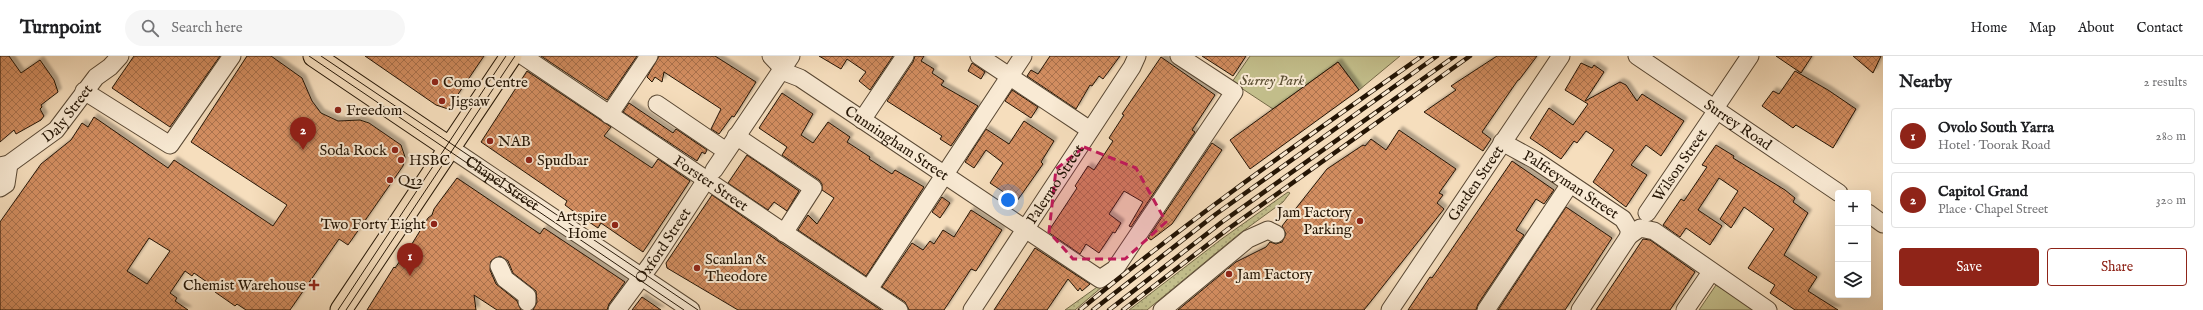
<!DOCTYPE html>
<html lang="en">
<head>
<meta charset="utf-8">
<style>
  :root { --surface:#fff; --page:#f6f6f6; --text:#202124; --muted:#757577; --line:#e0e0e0; --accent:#8f2418 }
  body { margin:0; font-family:"IM FELL English",serif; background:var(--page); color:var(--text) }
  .controls { position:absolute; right:12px; bottom:12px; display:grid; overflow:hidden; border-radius:4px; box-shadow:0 4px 16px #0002 }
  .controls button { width:36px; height:36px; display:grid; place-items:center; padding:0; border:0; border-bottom:1px solid var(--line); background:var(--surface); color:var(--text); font:20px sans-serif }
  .you { position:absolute; left:1008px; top:144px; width:14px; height:14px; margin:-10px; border:3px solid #fff; border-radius:50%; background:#1a73e8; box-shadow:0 0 0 6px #1a73e833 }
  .badge { display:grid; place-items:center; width:26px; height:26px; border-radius:50%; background:var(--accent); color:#fff; font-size:13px; font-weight:700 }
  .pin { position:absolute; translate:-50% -33px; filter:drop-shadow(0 1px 2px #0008) }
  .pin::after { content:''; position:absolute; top:21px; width:14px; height:12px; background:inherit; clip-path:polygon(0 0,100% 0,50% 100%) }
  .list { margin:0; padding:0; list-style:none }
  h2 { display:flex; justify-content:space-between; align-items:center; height:52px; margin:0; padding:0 16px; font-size:17px }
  h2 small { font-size:13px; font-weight:400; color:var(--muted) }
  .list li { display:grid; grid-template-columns:26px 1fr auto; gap:12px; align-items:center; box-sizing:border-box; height:56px; margin:0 8px 8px; padding:0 8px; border:1px solid var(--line); border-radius:4px }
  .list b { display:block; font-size:15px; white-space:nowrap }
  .list p { margin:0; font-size:13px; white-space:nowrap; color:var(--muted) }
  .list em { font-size:13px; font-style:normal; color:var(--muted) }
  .actions { display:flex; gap:8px; padding:12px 16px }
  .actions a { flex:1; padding:9px 0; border:1px solid var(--accent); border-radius:4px; text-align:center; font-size:14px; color:var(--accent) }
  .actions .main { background:var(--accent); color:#fff }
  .icon { flex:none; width:22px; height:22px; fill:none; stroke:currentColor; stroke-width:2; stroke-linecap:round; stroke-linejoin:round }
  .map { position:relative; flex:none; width:1883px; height:254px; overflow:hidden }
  header { display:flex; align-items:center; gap:24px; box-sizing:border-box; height:56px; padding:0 20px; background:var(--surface); border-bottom:1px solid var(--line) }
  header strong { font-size:19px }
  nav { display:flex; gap:22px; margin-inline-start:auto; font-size:14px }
  .search { width:280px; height:36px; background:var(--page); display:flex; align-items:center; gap:10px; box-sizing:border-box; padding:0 14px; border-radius:22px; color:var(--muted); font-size:15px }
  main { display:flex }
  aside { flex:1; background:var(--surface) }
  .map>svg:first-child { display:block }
  .grass { fill:url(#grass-dots); stroke:#746a48 }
  .park { fill:#c3bf8c; stroke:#746a48 }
  .building { fill:url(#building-cross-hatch); stroke:#241505; fill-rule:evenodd; filter:url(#shadow) }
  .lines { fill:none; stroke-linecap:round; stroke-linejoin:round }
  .minor-casing { stroke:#584733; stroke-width:19 }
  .major-casing { stroke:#241505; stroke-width:23 }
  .minor { stroke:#f9ead4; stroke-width:17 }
  .major { stroke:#f6debd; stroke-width:21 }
  .tram { stroke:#241505; stroke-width:1 }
  .rail-casing { stroke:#241505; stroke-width:4.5 }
  .rail { stroke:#f9ead4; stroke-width:3; stroke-dasharray:9; stroke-linecap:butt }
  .marked { fill:#c2185b; fill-opacity:0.2; stroke:#c2185b; stroke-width:3; stroke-dasharray:8 5; stroke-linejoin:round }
  .poi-dot { fill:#8f2418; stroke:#f9ead4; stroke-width:1.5 }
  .labels { text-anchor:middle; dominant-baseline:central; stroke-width:4; stroke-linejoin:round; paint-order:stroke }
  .park-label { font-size:15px; font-style:italic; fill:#5c5034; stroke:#f9ead4 }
  .poi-label { font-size:15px; fill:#241505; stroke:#f9ead4; text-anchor:start }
  .street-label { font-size:15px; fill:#241505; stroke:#f9ead4 }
</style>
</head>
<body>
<header>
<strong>Turnpoint</strong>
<div class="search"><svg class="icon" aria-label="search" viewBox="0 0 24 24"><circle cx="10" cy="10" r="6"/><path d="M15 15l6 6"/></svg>Search here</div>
<nav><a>Home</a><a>Map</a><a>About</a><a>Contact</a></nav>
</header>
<main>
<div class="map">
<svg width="1883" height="254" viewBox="0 0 1883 254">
  <defs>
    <pattern id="grass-dots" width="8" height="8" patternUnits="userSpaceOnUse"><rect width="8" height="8" fill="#c3bf8c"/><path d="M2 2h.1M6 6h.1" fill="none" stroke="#a7a377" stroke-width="1.8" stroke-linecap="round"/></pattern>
    <pattern id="building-cross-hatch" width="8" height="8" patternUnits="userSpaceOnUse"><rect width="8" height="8" fill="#d28d60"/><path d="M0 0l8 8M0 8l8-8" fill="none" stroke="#aa724d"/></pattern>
    <filter id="shadow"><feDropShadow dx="3.5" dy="-3.5" stdDeviation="1" flood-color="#0004"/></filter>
  </defs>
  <rect width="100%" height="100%" fill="#f6debd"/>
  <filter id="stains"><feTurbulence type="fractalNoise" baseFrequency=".005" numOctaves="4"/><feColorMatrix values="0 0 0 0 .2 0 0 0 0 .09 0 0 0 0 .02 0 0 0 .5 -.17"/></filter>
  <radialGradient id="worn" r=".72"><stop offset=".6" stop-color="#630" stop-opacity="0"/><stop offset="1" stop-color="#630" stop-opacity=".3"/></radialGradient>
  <path class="grass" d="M 1288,136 L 1290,137 L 1283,146 L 1239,178 L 1147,254 L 1129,254 L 1223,182 Z
    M 1100,229 L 1102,231 L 1075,254 L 1065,254 Z"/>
  <path class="park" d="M 1250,0 L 1400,0 L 1359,34 L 1338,6 L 1273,53 L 1232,26 Z
    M 1716,229 L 1755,254 L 1699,254 Z"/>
  <path class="building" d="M 0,0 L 9,0 L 21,17 L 40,4 L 54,24 L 58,36 L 41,49 L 42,51 L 40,53 L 44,60 L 41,64 L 16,78 L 14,74 L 0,86 Z
    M 134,0 L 220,0 L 170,71 L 112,32 Z
    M 247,0 L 271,0 L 302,22 L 312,45 L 321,57 L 338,65 L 360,64 L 369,67 L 401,89 L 405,101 L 403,110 L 348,189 L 339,183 L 290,254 L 246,254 L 237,248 L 235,250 L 215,236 L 217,233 L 194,217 L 192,220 L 185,215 L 170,237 L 177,242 L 175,245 L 188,254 L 0,254 L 0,166 L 41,108 L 71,84 L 82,67 L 88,71 L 94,61 L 168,112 L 174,104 L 273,170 L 287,149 L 191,86 ZM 149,182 L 170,195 L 147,228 L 127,215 Z
    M 365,0 L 484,0 L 448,53 L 436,49 Z
    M 541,0 L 637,0 L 607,44 Z
    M 659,0 L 715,0 L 756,26 L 734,61 L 732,60 L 719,78 L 711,73 L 721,53 L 664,16 L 662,26 L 655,21 L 652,26 L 647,21 Z
    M 819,0 L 893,0 L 870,34 L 859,25 L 866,16 L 847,3 L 841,13 Z
    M 915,0 L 924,0 L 921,5 L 934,13 L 932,17 L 944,25 L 941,29 L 978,50 L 951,90 L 940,83 L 942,80 L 887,45 L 913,6 Z
    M 1050,0 L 1120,0 L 1103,23 L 1099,20 L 1092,30 L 1090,29 L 1076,53 L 1027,20 L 1031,14 L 1038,18 Z
    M 1202,0 L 1246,0 L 1233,20 Z
    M 1497,0 L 1537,0 L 1519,24 L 1518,24 L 1482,76 L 1491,83 L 1483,95 L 1424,56 L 1456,34 L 1451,30 Z
    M 1776,0 L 1812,0 L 1801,17 Z
    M 1853,0 L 1881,0 L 1873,17 Z
    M 1161,1 L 1215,39 L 1192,74 L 1195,76 L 1131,171 L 1129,170 L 1143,146 L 1124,135 L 1109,158 L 1121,167 L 1115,177 L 1113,176 L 1099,197 L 1086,188 L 1080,198 L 1048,176 L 1077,132 L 1075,130 L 1088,110 L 1094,114 L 1113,85 L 1109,82 L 1124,59 L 1122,58 Z
    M 1338,6 L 1359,34 L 1250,113 L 1230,84 Z
    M 972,7 L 985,16 L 981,23 L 968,15 Z
    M 1581,7 L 1592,12 L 1594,9 L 1604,16 L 1585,45 L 1620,26 L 1626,29 L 1637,45 L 1642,38 L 1684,65 L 1661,100 L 1646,89 L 1631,109 L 1647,119 L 1626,151 L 1593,126 L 1614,94 L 1586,75 L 1577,87 L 1574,85 L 1561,103 L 1530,82 L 1549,52 L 1573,69 L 1588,48 L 1565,34 Z
    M 527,15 L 611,71 L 604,80 L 652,112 L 658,103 L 690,125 L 643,196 L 601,167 L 598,172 L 577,158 L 565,149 L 567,145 L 481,86 Z
    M 1795,15 L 1828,34 L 1856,53 L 1833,92 L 1796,69 L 1793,72 L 1762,50 L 1773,35 L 1779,38 Z
    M 1012,34 L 1038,51 L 1031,62 L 1005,45 Z
    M 782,37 L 813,58 L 801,79 L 813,87 L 828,66 L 850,81 L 847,86 L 870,101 L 869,103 L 892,118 L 895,114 L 924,131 L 866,220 L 798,174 L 808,159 L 817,168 L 834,142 L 822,134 L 822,128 L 819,124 L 782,99 L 787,91 L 759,72 Z
    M 629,47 L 673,77 L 676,73 L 707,94 L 705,98 L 702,96 L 697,105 L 623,56 Z
    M 1024,65 L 1054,85 L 1041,106 L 1043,108 L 1017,145 L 990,127 L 1003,107 L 986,94 L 974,112 L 965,106 L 986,73 L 1009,88 Z
    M 1399,74 L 1456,113 L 1439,137 L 1443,139 L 1437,147 L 1444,153 L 1364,254 L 1178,254 L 1236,206 L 1266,191 L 1270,186 L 1276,188 L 1282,186 L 1286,178 L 1282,170 L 1327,113 L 1363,89 L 1365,90 L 1371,83 L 1386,94 Z
    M 1212,87 L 1222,94 L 1172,168 L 1151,184 L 1148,182 Z
    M 1716,89 L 1734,100 L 1733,102 L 1785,134 L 1795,142 L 1793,146 L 1808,157 L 1784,199 L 1817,221 L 1808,235 L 1838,254 L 1795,254 L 1770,237 L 1775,229 L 1748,212 L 1774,173 L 1744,151 L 1731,172 L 1720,163 L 1738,135 L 1719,122 L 1698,154 L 1722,170 L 1710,189 L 1686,172 L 1680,181 L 1663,169 L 1681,143 L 1684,145 L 1707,111 L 1702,109 Z
    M 747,99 L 799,135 L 787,155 L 774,146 L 768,154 L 728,127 Z
    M 1512,105 L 1554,134 L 1544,148 L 1536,143 L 1516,174 L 1524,179 L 1478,248 L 1476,254 L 1408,254 L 1430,221 L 1432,222 Z
    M 457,122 L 540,178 L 544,172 L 625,226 L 609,248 L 607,254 L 533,254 L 537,246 L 536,235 L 513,217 L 508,205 L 500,200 L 491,205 L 490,214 L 496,228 L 517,245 L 521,254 L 497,254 L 474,239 L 476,254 L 367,254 L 394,211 L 395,212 L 410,191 L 428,162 L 432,159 L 434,153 Z
    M 712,139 L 778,185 L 881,254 L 738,254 L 667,212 L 666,207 Z
    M 942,141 L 950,147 L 940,162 L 932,156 Z
    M 1566,151 L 1612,182 L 1565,254 L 1498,254 Z
    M 971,154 L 1002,174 L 976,215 L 971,213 L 944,254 L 909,254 L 905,246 L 882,231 L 912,187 L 923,194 L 930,185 L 934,188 L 943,174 L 954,181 Z
    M 1643,183 L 1650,184 L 1695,216 L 1670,254 L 1596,254 Z
    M 1035,192 L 1090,228 L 1082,235 L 1080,232 L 1078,235 L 1068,223 L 1047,254 L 994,254 Z
    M 642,241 L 661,254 L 632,254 Z"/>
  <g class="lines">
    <defs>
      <g id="minor">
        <path id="s1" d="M 523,0 L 899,254"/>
        <path id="s2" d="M 771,0 L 787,17 L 800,22 L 1100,223 L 1115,213 L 1234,36 L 1179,0"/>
        <path d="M 979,0 L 1090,74"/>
        <path id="s3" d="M 1637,0 L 1839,137"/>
        <path d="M 84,35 L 170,89 L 232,0"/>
        <path d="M 657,48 L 726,95"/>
        <path d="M 609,59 L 649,0"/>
        <path d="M 862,64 L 905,0"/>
        <path d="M 736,80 L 813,132 L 784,177"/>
        <path id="s4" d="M 1502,86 L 1535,104 L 1623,163 L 1629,173 L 1629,180"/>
        <path id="s5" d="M 450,92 L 691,254"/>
        <path id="s6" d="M 0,110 L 9,108 L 56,74 L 96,21 L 110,11 L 120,0"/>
        <path d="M 714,114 L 791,0"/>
        <path d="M 0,132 L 6,128 L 9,108"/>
        <path id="s7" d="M 1647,157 L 1713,60 L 1719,46 L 1750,0"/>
        <path d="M 1868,157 L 1883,168"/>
        <path d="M 499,210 L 505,223 L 527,240 L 527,246"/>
        <path d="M 869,233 L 1023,0"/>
        <path id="s8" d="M 617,254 L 651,208 L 706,124"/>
        <path id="s9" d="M 972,254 L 1132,11 L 1137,0"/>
        <path d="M 1162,254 L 1248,183 L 1268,174 L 1276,178"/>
        <path id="s10" d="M 1390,254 L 1561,0"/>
        <path d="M 1486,254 L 1570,128"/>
        <path d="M 1580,254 L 1629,180 L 1640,172 L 1654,175 L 1768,254"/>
        <path d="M 1685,254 L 1711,216"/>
      </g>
      <path id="major" d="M 314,0 L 450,92
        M 341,254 L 511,0"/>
    </defs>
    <use href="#minor" class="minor-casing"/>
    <use href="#major" class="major-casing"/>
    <use href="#minor" class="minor"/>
    <use href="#major" class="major"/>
    <path class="tram" d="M 309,0 L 684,254
      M 321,0 L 698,254
      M 338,254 L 506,0
      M 346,254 L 515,0"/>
    <defs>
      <path id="rail" d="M 1080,254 C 1189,163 1306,82 1422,0
        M 1093,254 L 1216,158 L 1437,0
        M 1109,254 L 1222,166 L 1455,0
        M 1123,254 L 1228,173 L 1470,0"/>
    </defs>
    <use href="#rail" class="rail-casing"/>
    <use href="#rail" class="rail"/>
  </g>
  <path class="marked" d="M 1084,91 L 1136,112 L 1166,166 L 1125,203 L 1073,203 L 1049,176 L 1056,113 Z"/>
  <g class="poi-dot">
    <circle cx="435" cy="26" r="4"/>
    <circle cx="442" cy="45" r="4"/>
    <circle cx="338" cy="54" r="4"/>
    <circle cx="490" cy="85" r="4"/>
    <circle cx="395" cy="94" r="4"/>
    <circle cx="401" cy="104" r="4"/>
    <circle cx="529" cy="104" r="4"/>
    <circle cx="390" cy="124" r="4"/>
    <circle cx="1360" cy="165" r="4"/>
    <circle cx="434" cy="168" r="4"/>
    <circle cx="615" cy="169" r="4"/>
    <circle cx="697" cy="212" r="4"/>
    <circle cx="1229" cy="218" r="4"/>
    <path d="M312 223h4v4h4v4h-4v4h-4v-4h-4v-4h4z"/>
  </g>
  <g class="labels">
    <g class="park-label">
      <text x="1272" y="24">Surrey Park</text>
    </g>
    <g class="poi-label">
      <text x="443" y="26">Como Centre</text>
      <text x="450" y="45">Jigsaw</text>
      <text x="346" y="54">Freedom</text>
      <text x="498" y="85">NAB</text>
      <text x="387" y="94" text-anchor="end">Soda Rock</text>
      <text x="409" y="104">HSBC</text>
      <text x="537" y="104">Spudbar</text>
      <text x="398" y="124">Q12</text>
      <text x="1352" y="156" text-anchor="end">Jam Factory<tspan x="1352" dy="17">Parking</tspan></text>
      <text x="607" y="160" text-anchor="end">Artspire<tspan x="607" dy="17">Home</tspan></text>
      <text x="426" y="168" text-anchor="end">Two Forty Eight</text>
      <text x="705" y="203">Scanlan &amp;<tspan x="705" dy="17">Theodore</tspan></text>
      <text x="1237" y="218">Jam Factory</text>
      <text x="306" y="229" text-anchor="end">Chemist Warehouse</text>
    </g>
    <g class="street-label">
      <text stroke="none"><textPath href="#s6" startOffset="87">Daly Street</textPath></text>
      <text stroke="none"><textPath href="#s3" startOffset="122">Surrey Road</textPath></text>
      <text stroke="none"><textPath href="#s2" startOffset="154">Cunningham Street</textPath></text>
      <text stroke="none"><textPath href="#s7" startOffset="58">Wilson Street</textPath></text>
      <text stroke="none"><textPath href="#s5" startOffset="63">Chapel Street</textPath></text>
      <text stroke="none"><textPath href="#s9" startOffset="151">Palermo Street</textPath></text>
      <text stroke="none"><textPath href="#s10" startOffset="153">Garden Street</textPath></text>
      <text stroke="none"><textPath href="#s1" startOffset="227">Forster Street</textPath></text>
      <text stroke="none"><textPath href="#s4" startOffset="81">Palfreyman Street</textPath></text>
      <text stroke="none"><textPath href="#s8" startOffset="79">Oxford Street</textPath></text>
    </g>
  </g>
  <rect width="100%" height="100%" filter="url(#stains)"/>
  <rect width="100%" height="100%" fill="url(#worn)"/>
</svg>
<div class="controls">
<button>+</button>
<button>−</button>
<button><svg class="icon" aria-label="layers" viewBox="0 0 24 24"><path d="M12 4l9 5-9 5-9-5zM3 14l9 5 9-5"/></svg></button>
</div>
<div class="you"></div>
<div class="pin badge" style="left:410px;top:220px">1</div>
<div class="pin badge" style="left:303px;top:94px">2</div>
</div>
<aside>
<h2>Nearby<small>2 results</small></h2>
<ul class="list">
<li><span class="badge">1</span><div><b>Ovolo South Yarra</b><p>Hotel · Toorak Road</p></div><em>280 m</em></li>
<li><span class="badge">2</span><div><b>Capitol Grand</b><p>Place · Chapel Street</p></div><em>320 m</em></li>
</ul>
<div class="actions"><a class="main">Save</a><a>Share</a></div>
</aside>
</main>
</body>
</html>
